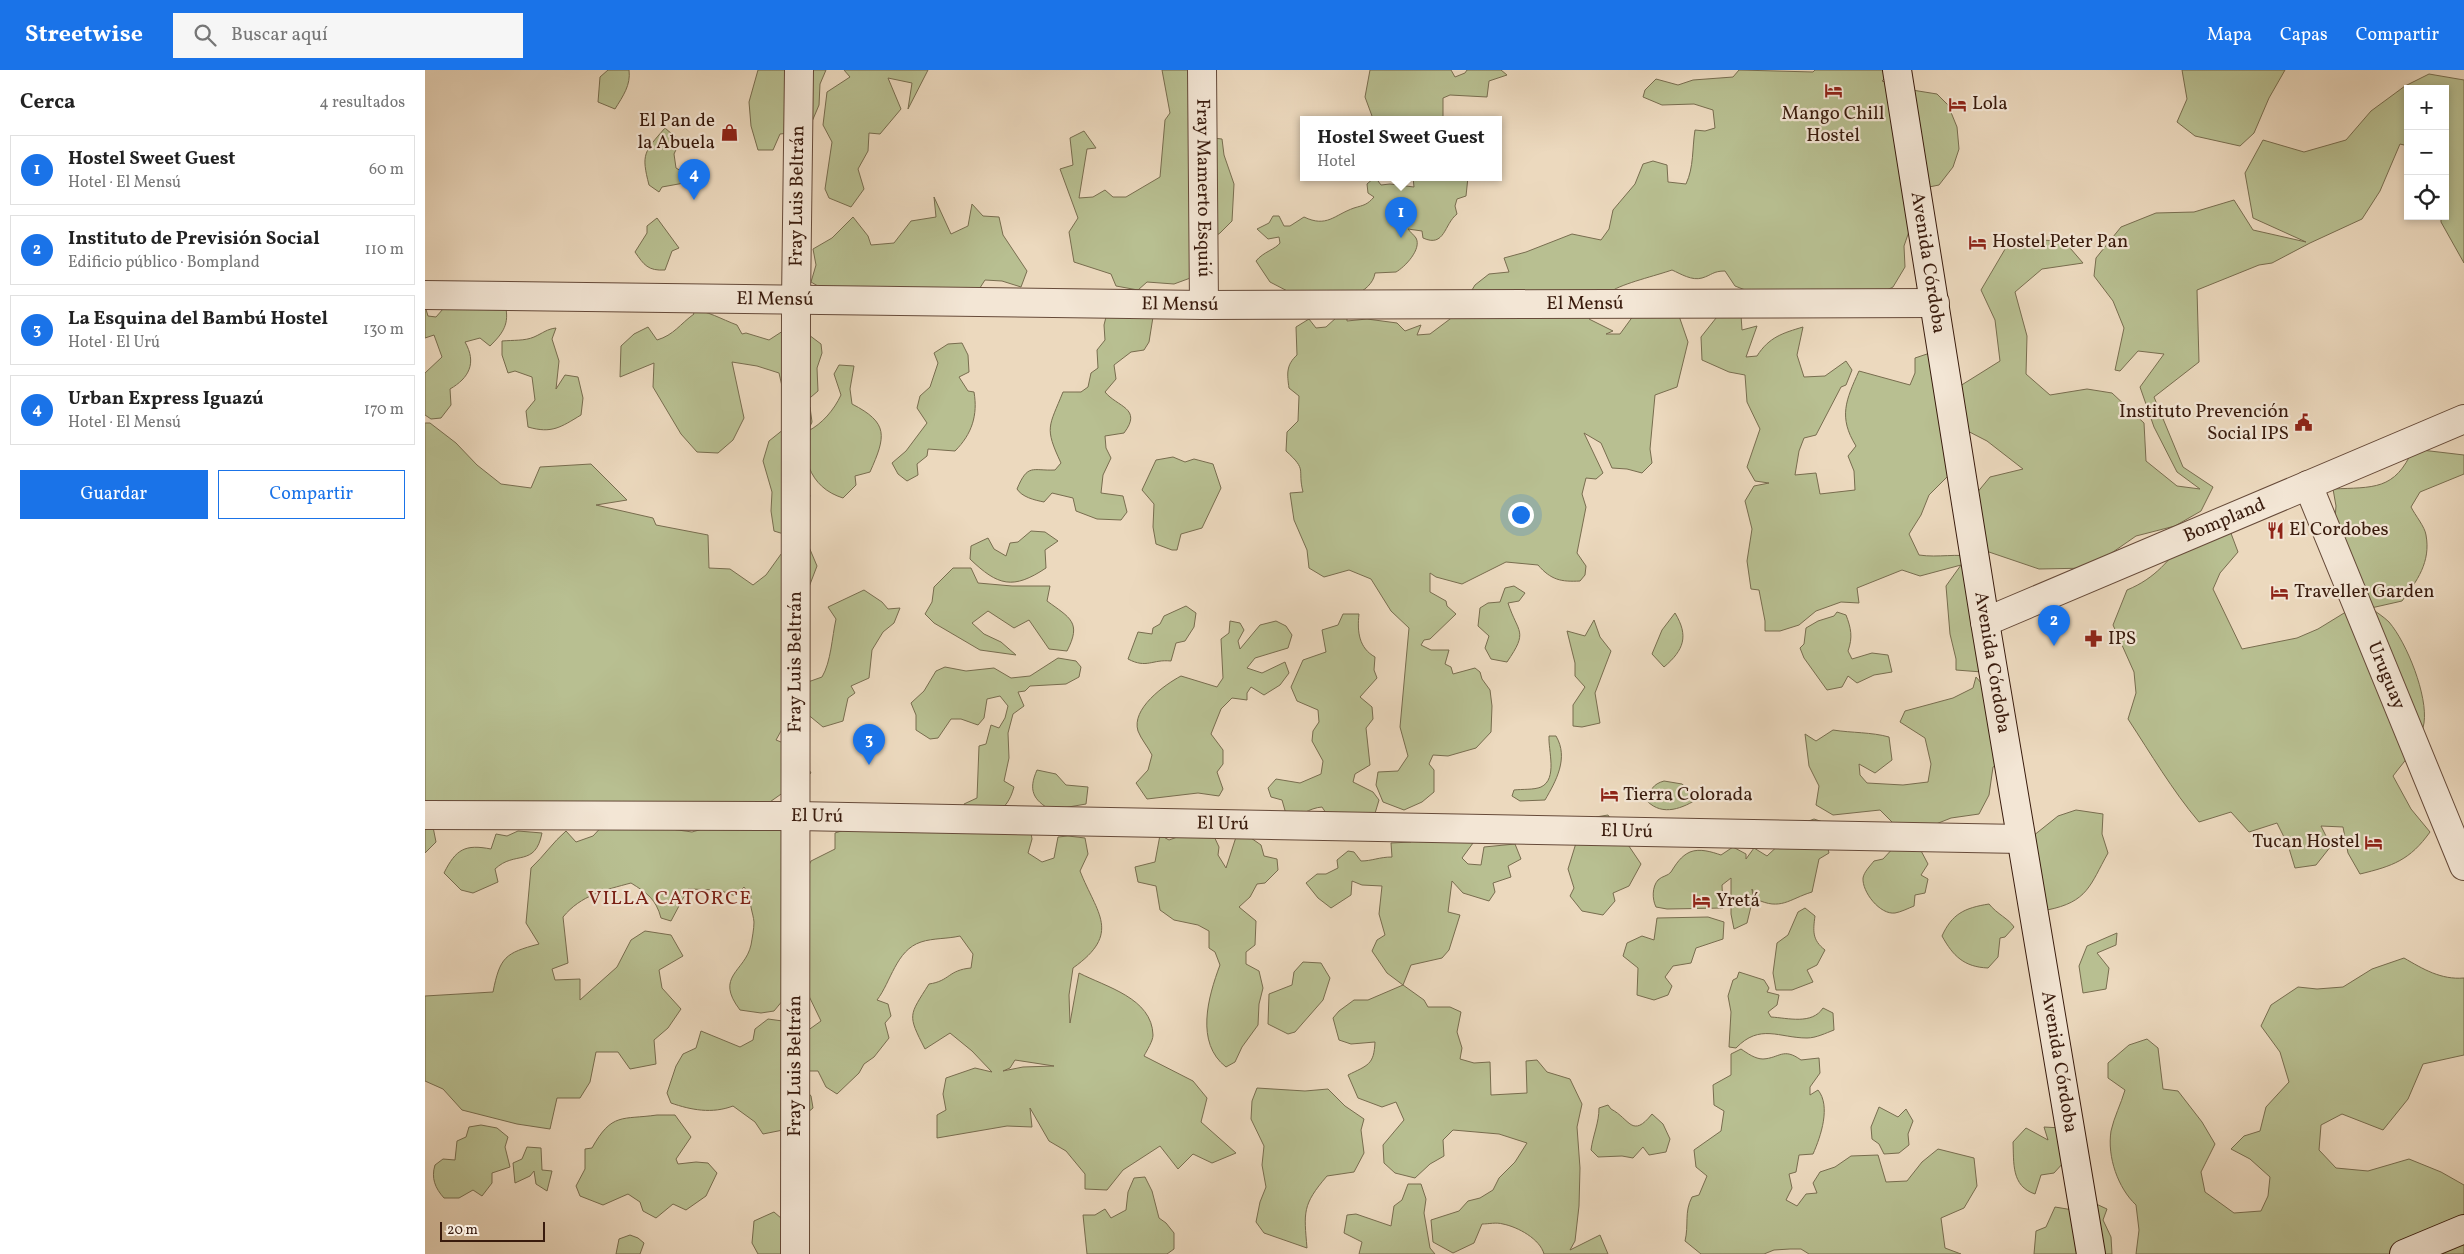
<!DOCTYPE html>
<html lang="es">
<head>
<meta charset="utf-8">
<style>
  :root { --surface:#fff; --page:#f6f6f6; --text:#222; --muted:#767676; --line:#e0e0e0; --accent:#1a73e8 }
  body { margin:0; font-family:Vollkorn,serif; background:var(--page); color:var(--text) }
  .controls { position:absolute; right:15px; top:15px; display:grid; overflow:hidden; border-radius:0px; box-shadow:0 2px 8px #0003 }
  .controls button { width:45px; height:45px; display:grid; place-items:center; padding:0; border:0; border-bottom:1px solid var(--line); background:var(--surface); color:var(--text); font:25px sans-serif }
  .scale { position:absolute; left:15px; bottom:12px; width:105px; box-sizing:border-box; padding-left:5px; border:2px solid #391b0d; border-top:0; font-size:14px; line-height:18px; white-space:nowrap; color:#391b0d; -webkit-text-stroke:4px #f3e6d5; paint-order:stroke }
  .you { position:absolute; left:1095px; top:444px; width:18px; height:18px; margin:-12px; border:4px solid #fff; border-radius:50%; background:#1a73e8; box-shadow:0 0 0 8px #1a73e833 }
  .badge { display:grid; place-items:center; width:32px; height:32px; border-radius:50%; background:var(--accent); color:#fff; font-size:16px; font-weight:700 }
  .pin { position:absolute; translate:-50% -41px; filter:drop-shadow(0 1px 2px #0008) }
  .pin::after { content:''; position:absolute; top:26px; width:18px; height:15px; background:inherit; clip-path:polygon(0 0,100% 0,50% 100%) }
  .popup { position:absolute; left:875px; top:46px; width:202px; height:65px; box-sizing:border-box; display:grid; place-content:center; border-radius:0px; background:var(--surface); filter:drop-shadow(0 1px 4px #0005); font-size:16px; white-space:nowrap; color:var(--muted) }
  .popup b { font-size:19px; color:var(--text) }
  .popup::after { content:''; position:absolute; left:50%; top:100%; margin-left:-10px; border:10px solid transparent; border-top-color:var(--surface) }
  .list { margin:0; padding:0; list-style:none }
  h2 { display:flex; justify-content:space-between; align-items:center; height:65px; margin:0; padding:0 20px; font-size:21px }
  h2 small { font-size:16px; font-weight:400; color:var(--muted) }
  .list li { display:grid; grid-template-columns:32px 1fr auto; gap:15px; align-items:center; box-sizing:border-box; height:70px; margin:0 10px 10px; padding:0 10px; border:1px solid var(--line); border-radius:0px }
  .list b { display:block; font-size:19px; white-space:nowrap }
  .list p { margin:0; font-size:16px; white-space:nowrap; color:var(--muted) }
  .list em { font-size:16px; font-style:normal; color:var(--muted) }
  .actions { display:flex; gap:10px; padding:15px 20px }
  .actions a { flex:1; padding:11px 0; border:1px solid var(--accent); border-radius:0px; text-align:center; font-size:18px; color:var(--accent) }
  .actions .main { background:var(--accent); color:#fff }
  .icon { flex:none; width:28px; height:28px; fill:none; stroke:currentColor; stroke-width:2; stroke-linecap:round; stroke-linejoin:round }
  .map { position:relative; flex:none; width:2039px; height:1184px; overflow:hidden }
  header { display:flex; align-items:center; gap:30px; box-sizing:border-box; height:70px; padding:0 25px; background:var(--accent); color:#fff }
  header strong { font-size:24px }
  nav { display:flex; gap:28px; margin-inline-start:auto; font-size:18px }
  .search { width:350px; height:45px; background:var(--page); display:flex; align-items:center; gap:12px; box-sizing:border-box; padding:0 18px; border-radius:0px; color:var(--muted); font-size:19px }
  main { display:flex }
  aside { flex:1; background:var(--surface) }
  .map>svg:first-child { display:block }
  .green { fill:#b8bf91; stroke:#786d4f; fill-rule:evenodd }
  .lines { fill:none; stroke-linecap:round; stroke-linejoin:round }
  .minor-casing { stroke:#664a39; stroke-width:30 }
  .secondary-casing { stroke:#391b0d; stroke-width:30 }
  .minor { stroke:#f3e6d5; stroke-width:28 }
  .secondary { stroke:#f3e6d5; stroke-width:28 }
  .labels { text-anchor:middle; dominant-baseline:central; stroke-width:4.5; stroke-linejoin:round; paint-order:stroke }
  .poi-label { font-size:19px; fill:#391b0d; stroke:#f3e6d5; text-anchor:start }
  .street-label { font-size:19px; fill:#391b0d; stroke:#f3e6d5 }
  .neighbourhood-label { font-size:20px; letter-spacing:1px; fill:#7a1f14; stroke:#f3e6d5 }
</style>
</head>
<body>
<header>
<strong>Streetwise</strong>
<div class="search"><svg class="icon" aria-label="search" viewBox="0 0 24 24"><circle cx="10" cy="10" r="6"/><path d="M15 15l6 6"/></svg>Buscar aquí</div>
<nav><a>Mapa</a><a>Capas</a><a>Compartir</a></nav>
</header>
<main>
<aside>
<h2>Cerca<small>4 resultados</small></h2>
<ul class="list">
<li><span class="badge">1</span><div><b>Hostel Sweet Guest</b><p>Hotel · El Mensú</p></div><em>60 m</em></li>
<li><span class="badge">2</span><div><b>Instituto de Previsión Social</b><p>Edificio público · Bompland</p></div><em>110 m</em></li>
<li><span class="badge">3</span><div><b>La Esquina del Bambú Hostel</b><p>Hotel · El Urú</p></div><em>130 m</em></li>
<li><span class="badge">4</span><div><b>Urban Express Iguazú</b><p>Hotel · El Mensú</p></div><em>170 m</em></li>
</ul>
<div class="actions"><a class="main">Guardar</a><a>Compartir</a></div>
</aside>
<div class="map">
<svg width="2039" height="1184" viewBox="0 0 2039 1184">
  <rect width="100%" height="100%" fill="#ecd9be"/>
  <filter id="stains"><feTurbulence type="fractalNoise" baseFrequency=".004" numOctaves="4"/><feColorMatrix values="0 0 0 0 .2 0 0 0 0 .09 0 0 0 0 .02 0 0 0 .5 -.17"/></filter>
  <radialGradient id="worn" r=".72"><stop offset=".6" stop-color="#630" stop-opacity="0"/><stop offset="1" stop-color="#630" stop-opacity=".3"/></radialGradient>
  <path class="green" d="M 183,0 L 204,0 C 206,15 198,26 190,39 L 173,32 L 175,7 Z
    M 333,0 L 401,0 L 395,14 L 394,35 L 383,61 L 355,64 L 348,80 L 333,80 L 326,56 L 324,32 Z
    M 419,0 L 503,0 L 483,39 L 487,13 L 463,8 L 476,39 L 455,64 L 444,63 L 443,81 L 433,99 L 439,119 L 426,137 L 404,128 L 400,119 L 407,72 L 398,55 L 402,22 L 425,7 Z
    M 737,0 L 767,0 L 778,67 L 797,69 L 799,85 L 809,114 L 807,151 L 795,163 L 778,175 L 779,203 L 749,214 L 722,212 L 713,220 L 691,216 L 686,204 L 649,192 L 644,162 L 653,148 L 635,99 L 648,95 L 645,68 L 659,61 L 671,78 L 662,79 L 654,128 L 668,127 L 680,120 L 688,127 L 701,127 L 735,107 L 740,50 L 745,43 Z
    M 945,0 L 1026,0 L 1030,7 L 1040,3 L 1042,0 L 1076,0 L 1082,5 L 1064,11 L 1062,27 L 1025,25 L 1018,28 L 1018,49 L 950,49 L 947,46 L 940,27 Z
    M 1314,0 L 1388,2 L 1390,0 L 1468,0 L 1457,11 L 1487,20 L 1512,24 L 1523,35 L 1532,57 L 1534,79 L 1528,97 L 1514,115 L 1499,118 L 1479,176 L 1480,197 L 1468,217 L 1460,221 L 1353,233 L 1310,216 L 1300,201 C 1288,201 1287,205 1277,208 C 1267,211 1256,204 1247,200 C 1233,205 1196,214 1187,221 C 1178,228 1171,240 1164,249 L 1188,261 L 1181,264 L 1195,264 L 1211,242 L 1253,243 L 1263,272 L 1252,317 L 1230,325 L 1225,379 L 1227,393 L 1217,403 L 1202,399 L 1187,398 L 1176,373 L 1159,363 L 1178,403 L 1171,409 L 1161,408 L 1157,424 L 1161,437 L 1152,483 L 1161,496 L 1160,505 L 1155,511 C 1136,512 1126,510 1113,495 L 1081,492 L 1037,514 L 1011,507 L 1005,503 L 1005,522 L 1021,531 L 1022,536 L 1031,544 L 1005,569 L 999,570 L 996,575 L 1006,580 L 1024,580 L 1020,594 L 1026,597 L 1028,604 L 1050,598 L 1055,602 L 1057,609 L 1065,620 L 1067,636 L 1066,662 L 1051,678 L 1023,686 L 1008,685 L 1004,694 L 1009,700 L 1009,722 L 997,732 L 979,740 L 958,732 L 951,715 L 953,702 L 973,701 L 983,686 L 975,657 L 984,558 L 966,541 L 946,509 L 924,500 L 899,507 L 884,498 L 882,480 L 869,450 L 865,423 L 878,422 C 872,398 883,401 861,381 L 862,362 L 873,351 L 874,326 L 864,318 C 862,304 861,295 872,285 L 871,257 L 884,249 L 891,258 L 901,257 L 912,247 L 922,247 L 922,251 L 942,249 L 972,253 L 980,261 L 996,255 L 992,265 L 1005,264 L 1033,243 L 1050,215 L 1064,204 L 1084,202 L 1079,188 L 1101,182 L 1147,164 L 1176,170 L 1184,159 L 1188,140 L 1210,114 L 1218,94 L 1228,91 L 1242,95 L 1243,112 L 1261,114 C 1269,97 1267,79 1270,60 L 1280,61 L 1290,58 L 1288,40 L 1269,34 L 1237,35 L 1218,27 L 1220,20 L 1231,9 L 1253,15 L 1268,10 L 1308,7 Z
    M 1757,0 L 1860,0 L 1844,28 L 1829,63 L 1815,76 L 1770,66 L 1752,52 L 1762,29 Z
    M 2004,4 L 2039,10 L 2039,193 L 2016,152 L 2016,146 L 2020,146 L 2020,19 L 1983,19 L 1983,76 L 1975,74 L 1955,121 L 1937,149 L 1885,173 L 1847,193 L 1834,195 L 1772,220 L 1774,292 L 1729,327 L 1758,397 L 1788,417 L 1776,441 L 1750,456 L 1711,466 L 1665,498 L 1614,499 L 1561,481 L 1542,435 L 1565,407 L 1598,399 L 1562,371 L 1529,354 L 1535,316 L 1575,291 L 1570,250 L 1556,220 L 1586,169 L 1639,171 L 1658,193 L 1617,199 L 1590,222 L 1602,266 L 1601,304 L 1625,325 L 1662,319 L 1687,323 L 1719,353 L 1721,391 L 1752,416 L 1775,419 L 1752,402 L 1729,357 L 1715,317 L 1739,284 L 1713,281 L 1695,301 L 1690,300 L 1699,258 L 1688,231 L 1669,206 L 1671,188 L 1696,157 L 1731,143 L 1769,142 L 1809,130 L 1828,160 L 1881,172 L 1828,148 L 1820,103 L 1838,70 L 1879,82 L 1921,70 L 1946,41 L 1980,16 Z
    M 240,58 L 255,71 L 249,84 L 251,98 L 261,104 L 259,113 L 237,117 L 234,122 L 224,115 C 216,84 219,82 240,58 Z
    M 950,107 L 956,115 L 965,114 L 989,117 L 988,107 L 1043,107 L 1041,126 L 1032,129 L 1030,136 L 1032,144 C 1019,154 1020,178 998,168 L 997,161 L 983,159 C 985,162 989,165 991,168 C 997,179 980,197 971,202 L 950,203 C 947,224 914,231 897,239 L 845,212 L 831,191 C 838,182 851,179 855,173 L 854,167 L 843,169 L 832,159 L 844,153 L 848,146 L 854,146 L 859,156 L 865,156 L 879,147 C 902,158 909,145 929,138 C 939,135 942,135 949,127 L 943,123 L 942,114 Z
    M 509,127 L 526,164 L 543,156 L 547,134 L 558,146 L 574,147 L 578,165 L 602,201 L 596,217 L 577,211 L 560,210 L 551,224 L 398,219 L 386,212 L 391,195 L 388,179 L 407,168 L 428,147 L 443,166 L 446,175 L 469,173 L 486,151 L 511,147 Z
    M 232,148 L 254,178 L 247,181 L 240,200 C 223,201 219,195 210,182 L 222,163 L 222,156 Z
    M 0,236 L 3,246 L 11,247 L 18,239 L 81,239 C 84,256 76,265 65,276 L 55,268 L 40,272 C 52,293 44,308 25,319 L 26,335 L 16,348 L 6,349 L 0,345 L 0,303 L 17,287 L 9,265 L 0,268 Z
    M 266,239 C 283,241 296,249 312,255 L 317,264 L 321,263 L 344,270 L 361,259 L 384,265 L 396,274 L 397,283 L 392,298 L 393,321 L 379,333 L 385,337 L 387,352 L 383,361 C 397,354 409,340 416,325 L 409,304 L 414,295 L 429,296 L 425,319 L 427,334 C 464,353 461,366 445,402 L 430,406 L 431,415 L 418,428 C 402,423 390,413 384,397 L 381,416 L 385,426 L 362,465 L 349,461 L 346,441 L 347,422 L 338,391 L 344,371 L 359,359 L 362,338 L 354,303 L 332,296 L 307,292 L 319,348 L 308,370 L 293,383 L 272,382 L 256,364 L 228,317 L 229,293 L 195,307 L 196,276 L 209,264 L 223,257 L 232,270 C 249,265 255,254 269,244 Z
    M 683,239 L 728,247 L 724,272 L 719,280 L 706,282 L 689,295 L 691,309 L 680,322 C 692,337 718,338 699,363 L 680,366 L 681,378 L 686,388 L 678,405 L 676,423 L 698,426 L 702,442 L 696,450 L 672,449 L 651,441 L 648,428 L 627,423 L 619,432 C 609,430 597,427 592,419 C 603,393 607,401 630,400 L 636,393 C 619,357 624,357 638,322 L 656,322 L 663,317 L 666,303 L 673,298 L 672,280 L 680,270 L 679,255 Z
    M 1295,243 L 1316,245 L 1317,260 L 1332,256 L 1321,287 L 1332,286 C 1344,267 1358,263 1378,257 L 1372,285 L 1379,307 L 1400,306 L 1421,291 L 1427,300 L 1421,315 L 1416,317 L 1391,365 L 1379,368 L 1374,381 L 1370,405 L 1391,403 L 1395,424 L 1430,420 L 1429,401 L 1423,386 L 1431,376 C 1413,347 1421,330 1434,301 L 1485,315 L 1490,303 L 1490,288 L 1505,283 L 1528,401 L 1504,425 L 1496,445 L 1484,464 L 1494,485 C 1514,488 1531,483 1550,487 L 1557,602 L 1531,600 L 1531,589 L 1525,564 L 1521,516 L 1536,495 L 1495,506 L 1477,500 L 1432,518 L 1434,533 L 1416,532 L 1391,541 L 1374,555 L 1355,561 L 1340,561 L 1340,551 L 1334,520 L 1326,519 L 1322,491 L 1327,459 L 1320,431 L 1329,416 L 1344,413 L 1330,411 L 1322,397 L 1335,359 L 1322,332 L 1320,305 L 1304,302 L 1277,290 L 1276,267 Z
    M 131,258 L 127,269 L 134,291 L 131,319 L 140,305 L 153,307 L 158,328 L 156,345 C 136,357 127,364 103,357 L 101,341 L 110,330 L 107,307 L 90,301 L 83,303 L 77,285 L 77,271 C 88,270 100,271 109,267 C 118,263 122,259 131,258 Z
    M 537,273 L 543,285 L 544,302 L 534,307 L 543,321 L 549,322 C 553,345 547,364 530,381 L 503,379 L 502,386 L 492,394 L 493,405 L 482,411 L 473,404 L 467,393 L 481,381 L 502,353 L 492,338 L 495,326 L 505,317 L 513,293 L 509,283 L 523,274 Z
    M 0,353 L 5,353 L 31,373 L 52,395 L 76,414 L 106,418 L 115,397 L 166,394 L 202,430 L 171,435 L 228,448 L 231,455 L 283,465 L 284,498 L 305,499 L 328,515 L 341,505 L 359,480 L 384,477 L 392,496 L 371,551 L 371,634 L 351,670 L 371,678 L 386,703 L 342,734 L 7,752 L 11,772 L 0,783 Z
    M 1988,379 L 2039,385 L 2039,404 L 1995,422 L 1986,437 C 1990,445 2000,457 2001,465 C 2006,492 1992,511 1977,531 L 1946,538 C 1951,542 1959,547 1964,552 C 1982,573 2003,626 1999,653 C 1996,674 1980,690 1968,706 L 1986,739 L 2005,762 C 1985,790 1968,796 1935,804 L 1923,783 L 1918,757 L 1896,756 L 1906,776 L 1891,795 L 1870,798 L 1863,775 L 1852,753 L 1824,762 L 1806,742 L 1774,752 C 1747,720 1726,684 1703,649 L 1711,623 L 1709,602 L 1688,555 L 1702,520 C 1731,508 1744,490 1763,466 L 1804,458 L 1813,482 L 1795,503 L 1788,519 L 1817,579 L 1872,568 L 1893,559 L 1924,540 L 1908,475 L 1911,436 L 1908,419 C 1948,417 1970,421 1988,379 Z
    M 748,387 L 760,392 L 769,389 L 788,394 L 796,418 L 777,458 L 756,464 L 752,480 L 747,480 L 731,474 L 728,457 L 729,434 L 717,420 L 731,390 Z
    M 606,461 L 620,462 L 633,471 L 620,480 L 621,498 C 588,520 573,516 545,489 L 546,476 L 563,468 L 569,479 L 581,486 L 585,473 L 593,472 Z
    M 528,498 L 546,498 L 553,513 L 587,516 L 625,516 L 622,531 C 645,548 657,552 642,581 L 624,579 L 604,550 L 589,558 L 563,541 L 547,553 L 559,564 L 576,572 L 591,585 L 555,580 L 509,553 L 500,544 L 507,532 L 509,517 Z
    M 1089,516 L 1100,523 L 1094,531 L 1083,533 C 1093,564 1104,560 1082,592 L 1066,589 L 1060,578 L 1064,566 L 1053,556 L 1055,538 L 1063,533 L 1075,532 L 1080,518 Z
    M 439,520 L 457,532 L 463,539 L 475,538 L 469,553 L 458,562 L 447,580 L 444,608 L 426,616 L 430,623 L 423,628 L 418,651 L 398,657 L 381,643 L 383,612 L 397,607 C 406,592 407,567 411,549 L 403,537 Z
    M 761,536 L 771,543 L 769,557 L 760,571 L 751,573 L 746,591 C 727,589 722,599 703,589 L 713,562 L 727,564 L 728,558 L 735,554 L 739,546 Z
    M 1412,542 L 1421,545 C 1426,558 1428,567 1423,581 L 1427,589 L 1447,583 L 1463,585 L 1467,602 L 1449,605 L 1432,613 L 1423,606 L 1417,617 L 1402,620 L 1379,588 L 1375,578 L 1379,574 L 1381,558 L 1393,551 L 1409,546 Z
    M 1250,543 C 1264,566 1259,580 1239,597 L 1227,584 L 1237,560 Z
    M 918,544 L 934,544 C 932,562 934,578 950,587 L 949,600 L 952,608 L 935,627 L 947,637 L 948,649 L 941,658 L 945,695 L 930,704 L 928,712 L 948,722 L 954,730 L 948,750 L 905,749 L 897,737 C 884,738 875,746 863,751 L 857,730 L 846,727 L 843,718 L 851,709 L 875,713 L 896,704 L 898,691 L 887,671 L 888,661 L 894,652 L 893,640 L 872,631 L 866,617 L 878,590 L 901,582 L 897,560 L 913,555 Z
    M 1169,550 L 1175,567 L 1186,581 L 1170,623 L 1175,653 L 1157,657 L 1148,656 L 1148,635 L 1160,617 L 1150,606 L 1150,593 L 1142,561 L 1160,566 Z
    M 805,551 L 815,553 L 819,560 L 813,571 L 815,579 L 835,555 L 851,551 L 861,556 L 867,565 L 863,578 L 830,588 L 822,598 L 837,603 L 860,592 L 864,603 L 855,615 L 839,625 L 826,617 L 822,623 L 822,630 L 807,628 L 796,639 L 786,664 L 798,680 L 798,694 L 792,702 L 798,719 L 794,726 L 773,723 L 722,729 L 711,713 L 723,700 L 727,685 C 723,677 716,669 713,661 C 706,639 739,615 756,606 L 792,617 L 798,608 L 796,569 L 804,563 Z
    M 633,588 L 651,591 L 656,597 L 654,607 L 641,614 L 605,616 L 600,621 L 593,622 L 599,636 L 588,644 L 583,663 L 584,688 L 579,711 L 589,717 C 581,745 568,743 543,749 L 539,734 L 552,728 L 554,676 L 561,674 L 566,655 L 574,658 L 580,648 L 583,636 L 575,626 L 562,629 L 559,648 L 553,655 L 536,649 L 526,649 L 513,668 L 505,669 L 491,660 L 491,645 L 486,633 L 499,621 L 511,601 L 520,597 L 541,601 L 569,598 L 586,608 L 605,606 Z
    M 1551,607 L 1574,634 L 1583,688 L 1568,697 L 1564,725 L 1554,744 L 1526,748 L 1496,760 L 1471,756 L 1455,740 L 1408,745 L 1391,735 L 1394,716 L 1384,696 L 1380,664 L 1391,671 L 1408,660 C 1427,663 1446,662 1464,667 L 1467,690 L 1450,703 L 1434,694 L 1435,705 L 1442,713 L 1478,715 L 1503,712 L 1506,694 L 1500,668 L 1475,652 L 1480,641 L 1528,628 L 1548,618 Z
    M 1124,666 L 1131,666 C 1144,688 1131,711 1120,730 L 1095,731 L 1087,726 L 1089,720 C 1097,719 1109,720 1116,717 C 1133,709 1123,680 1124,666 Z
    M 612,700 L 631,704 L 641,715 L 663,717 L 661,734 L 626,740 C 608,730 603,720 612,700 Z
    M 1239,711 L 1257,714 L 1274,728 C 1258,738 1238,747 1222,731 C 1225,720 1228,714 1239,711 Z
    M 350,738 L 383,797 L 386,791 L 410,779 L 410,763 L 435,755 L 605,757 L 607,769 L 603,783 L 617,792 L 629,788 L 633,767 L 643,766 L 660,768 L 663,784 L 655,801 C 672,844 697,863 648,898 L 644,925 L 645,953 L 654,903 C 681,917 727,928 728,965 C 728,971 722,980 719,986 L 768,1011 L 782,1028 L 776,1052 L 811,1083 L 787,1093 L 768,1084 L 753,1099 L 735,1076 L 698,1100 L 682,1120 L 660,1119 L 660,1104 L 641,1081 L 624,1071 L 605,1038 L 607,1057 L 582,1056 L 512,1068 L 512,1045 L 521,1040 L 518,1024 L 521,1008 L 550,998 L 567,1002 L 547,981 L 525,963 L 500,979 C 482,944 484,946 504,914 C 525,911 523,900 546,898 L 548,884 L 535,866 C 522,869 508,868 496,872 C 471,880 466,912 452,930 L 463,934 L 466,946 L 460,953 L 464,968 L 449,987 L 439,994 L 434,1003 L 412,1024 L 401,1017 L 393,1001 L 365,1001 L 386,1026 L 388,1038 L 363,1059 L 338,1064 L 330,1052 L 308,1036 C 287,1044 266,1040 246,1033 L 242,1023 L 251,996 L 258,984 L 271,978 L 276,961 L 315,977 L 328,970 L 330,959 L 343,949 L 365,952 L 382,961 L 396,951 L 382,922 L 363,924 L 349,941 L 336,943 L 315,940 C 289,906 320,902 326,875 C 327,869 329,859 329,852 C 328,842 324,836 326,826 L 319,817 L 310,826 L 294,820 L 263,819 L 246,851 L 236,848 C 231,829 222,823 206,813 C 180,820 156,825 138,847 L 143,893 L 127,899 L 130,910 L 155,909 L 155,930 L 192,897 L 206,870 L 220,861 L 246,865 L 258,886 L 234,900 L 237,918 L 256,939 L 243,958 L 229,970 L 231,994 L 205,999 L 193,982 L 171,982 L 165,1012 L 155,1028 L 132,1028 L 125,1059 L 92,1054 L 37,1040 L 18,1019 L 0,1011 L 0,926 L 68,922 C 75,887 80,883 114,874 L 101,853 L 106,798 C 119,786 128,772 141,761 L 151,772 L 168,766 L 183,750 L 267,762 ZM 590,990 L 629,996 L 598,997 L 578,1001 L 585,998 Z
    M 1651,740 L 1678,744 L 1677,764 L 1683,783 C 1665,815 1663,832 1622,840 L 1615,827 L 1608,766 L 1633,746 Z
    M 1183,745 L 1216,794 L 1204,816 L 1188,823 L 1190,831 L 1178,845 L 1157,841 L 1145,826 L 1149,818 L 1143,799 L 1151,773 L 1165,772 L 1171,747 Z
    M 1389,749 L 1404,754 L 1402,775 L 1404,783 L 1394,789 L 1387,822 C 1364,829 1356,841 1331,829 L 1327,819 L 1328,828 L 1322,853 L 1309,859 L 1306,844 L 1306,808 L 1297,815 L 1298,838 L 1242,839 L 1231,837 C 1227,829 1227,817 1233,810 C 1237,806 1243,806 1246,802 C 1251,794 1256,786 1265,782 C 1275,778 1287,782 1296,785 L 1308,777 L 1321,784 L 1321,789 L 1329,778 L 1342,786 L 1376,754 Z
    M 995,750 L 1051,769 L 1037,788 L 1043,794 L 1056,795 L 1059,777 L 1090,774 L 1096,789 L 1083,796 L 1086,807 L 1068,813 L 1070,822 L 1064,831 L 1038,823 L 1027,811 L 1023,842 L 1035,845 L 1024,880 L 1017,888 L 986,895 L 978,915 L 999,930 L 1003,937 L 1025,937 L 1036,942 L 1032,962 L 1037,978 L 1035,989 L 1049,993 L 1065,992 L 1066,1025 L 1102,1023 L 1101,991 L 1112,990 L 1122,1002 L 1145,1009 L 1157,1034 L 1152,1057 L 1155,1098 L 1154,1136 L 1150,1171 L 1145,1180 L 1175,1165 L 1183,1184 L 1119,1184 C 1115,1169 1093,1157 1078,1154 C 1071,1152 1064,1154 1057,1154 L 1049,1173 L 1028,1183 L 1008,1172 L 1006,1150 L 1034,1141 L 1043,1131 L 1055,1128 L 1068,1120 L 1074,1108 L 1090,1092 L 1102,1073 L 1074,1064 L 1028,1060 L 1018,1070 L 1019,1086 L 1005,1094 L 990,1108 L 970,1103 L 959,1093 L 958,1075 L 979,1050 L 971,1032 L 957,1037 L 933,1028 L 923,1005 C 943,995 949,995 950,972 L 926,974 L 914,970 L 908,948 L 914,941 L 929,930 L 943,930 L 978,915 L 962,903 L 947,881 L 952,870 L 960,865 L 954,844 L 957,816 L 937,815 L 927,811 L 926,825 L 906,838 L 893,828 L 881,813 L 892,804 L 901,804 L 913,798 L 912,790 L 923,781 L 929,782 L 936,791 C 947,791 954,787 967,787 L 966,773 L 986,772 Z
    M 93,761 L 117,763 C 110,798 90,780 70,799 L 73,812 L 48,823 L 36,820 L 19,803 C 31,779 40,774 66,779 L 71,764 L 82,766 Z
    M 787,762 L 794,777 L 793,785 L 801,798 L 811,767 L 826,768 L 836,775 L 839,786 L 852,789 L 853,800 L 840,813 L 832,814 L 825,827 L 814,837 L 831,851 L 830,875 L 821,882 L 821,894 L 834,901 L 838,918 L 834,934 L 833,955 L 817,977 L 810,992 L 801,997 C 770,973 783,927 795,895 L 790,882 L 784,878 L 784,861 L 773,855 L 749,850 L 735,840 L 731,816 L 713,812 L 710,797 L 730,792 L 735,765 L 744,770 L 755,766 Z
    M 1471,775 L 1494,777 L 1503,794 L 1496,805 L 1503,809 L 1500,823 L 1490,825 L 1489,836 C 1484,838 1476,842 1470,843 C 1455,845 1437,822 1438,808 C 1439,802 1445,796 1449,791 L 1458,789 Z
    M 1564,834 C 1572,844 1584,849 1589,857 L 1580,867 L 1575,868 L 1573,887 L 1563,898 C 1539,897 1528,886 1517,866 C 1527,844 1539,838 1564,834 Z
    M 1380,838 L 1390,846 C 1388,861 1387,870 1400,880 L 1392,895 L 1382,900 L 1388,912 L 1367,920 L 1351,920 L 1348,903 L 1352,873 L 1363,865 L 1373,842 Z
    M 1283,847 L 1299,852 L 1298,869 L 1271,878 L 1266,893 L 1248,896 L 1240,907 L 1247,916 L 1243,925 L 1229,930 L 1212,925 L 1213,898 L 1198,886 L 1202,873 L 1217,866 L 1229,870 L 1232,848 Z
    M 1692,863 L 1691,875 L 1672,883 L 1684,898 L 1681,919 L 1658,923 L 1654,896 L 1662,876 Z
    M 1979,888 C 1998,899 2016,910 2039,908 L 2039,985 L 1998,994 L 1983,1029 L 1958,1060 L 1917,1044 L 1896,1055 L 1894,1080 L 1911,1098 L 1943,1101 L 1984,1089 L 2016,1102 L 2039,1115 L 2039,1184 L 1711,1184 L 1714,1160 L 1711,1135 C 1693,1118 1682,1087 1686,1061 C 1689,1047 1696,1034 1700,1020 L 1683,1008 L 1683,993 L 1704,975 L 1722,969 L 1733,978 L 1738,1019 L 1753,1021 L 1777,1052 L 1790,1074 L 1776,1102 L 1780,1122 L 1809,1143 L 1836,1141 L 1843,1126 L 1845,1107 L 1825,1089 L 1806,1079 L 1819,1066 L 1835,1061 L 1841,1037 L 1864,1012 L 1855,982 L 1836,956 L 1846,935 L 1873,917 L 1892,919 L 1918,917 L 1947,899 Z
    M 878,892 L 896,893 L 905,908 L 898,930 L 870,962 L 863,964 L 843,954 L 844,924 L 867,915 L 869,902 Z
    M 1314,902 L 1339,910 L 1344,918 L 1342,922 L 1354,925 L 1352,935 L 1343,942 L 1346,947 C 1363,948 1387,955 1398,938 L 1408,943 L 1409,960 C 1401,963 1391,968 1382,968 C 1354,968 1335,953 1311,978 L 1304,977 L 1306,942 L 1303,926 L 1308,910 L 1312,908 Z
    M 1316,979 C 1322,983 1330,989 1338,989 C 1355,988 1358,977 1376,990 L 1394,988 L 1395,1003 L 1385,1017 L 1385,1025 L 1393,1020 C 1406,1036 1396,1066 1388,1084 L 1374,1085 L 1371,1102 L 1364,1104 L 1367,1118 L 1361,1130 L 1372,1136 L 1381,1124 L 1392,1123 L 1388,1113 L 1395,1102 L 1410,1097 L 1426,1086 L 1453,1085 L 1461,1112 L 1482,1111 L 1497,1092 L 1513,1079 L 1549,1088 L 1552,1116 L 1539,1138 L 1516,1148 L 1520,1178 L 1536,1184 L 1384,1184 L 1376,1179 L 1365,1179 L 1349,1180 L 1339,1184 L 1276,1184 L 1260,1171 C 1264,1155 1259,1142 1267,1127 L 1274,1125 L 1282,1106 L 1271,1097 L 1269,1080 L 1296,1061 L 1299,1041 L 1289,1035 L 1288,1015 L 1306,1005 L 1306,984 Z
    M 832,1018 L 880,1021 L 903,1019 L 920,1036 L 939,1049 L 936,1060 L 939,1083 L 929,1102 L 902,1106 C 877,1135 879,1142 882,1178 L 839,1163 L 831,1152 L 835,1132 L 841,1117 L 837,1095 L 839,1076 L 826,1049 L 827,1031 Z
    M 1183,1035 L 1186,1039 C 1205,1049 1207,1069 1227,1044 L 1238,1054 L 1245,1069 L 1241,1082 L 1224,1085 L 1218,1077 L 1208,1088 L 1197,1086 L 1173,1087 L 1166,1080 C 1168,1065 1174,1053 1174,1038 Z
    M 1454,1037 L 1473,1047 L 1481,1039 L 1488,1051 L 1483,1064 L 1484,1075 L 1474,1083 L 1459,1084 L 1454,1074 L 1447,1069 L 1446,1057 Z
    M 232,1045 L 250,1045 L 266,1067 L 251,1089 L 253,1094 L 271,1092 L 283,1093 L 292,1103 L 281,1126 L 261,1140 L 248,1134 L 231,1148 L 218,1141 L 215,1132 L 203,1124 L 178,1135 L 155,1126 L 151,1116 L 160,1099 L 160,1079 L 167,1078 C 187,1042 197,1050 232,1045 Z
    M 56,1055 L 72,1058 L 83,1067 L 80,1077 L 85,1097 L 67,1103 L 67,1113 L 57,1126 L 48,1120 L 34,1128 L 19,1128 C 10,1118 6,1108 10,1095 L 18,1089 L 30,1090 L 32,1071 L 41,1067 L 44,1057 Z
    M 1619,1057 L 1637,1058 L 1639,1092 L 1629,1103 L 1616,1105 L 1610,1124 C 1586,1116 1589,1093 1588,1072 L 1601,1058 L 1623,1070 Z
    M 102,1077 L 116,1078 L 117,1100 L 127,1101 L 122,1121 L 111,1114 L 109,1101 L 105,1106 L 90,1113 L 88,1093 L 97,1089 Z
    M 720,1107 L 727,1121 L 734,1148 L 741,1153 L 749,1163 L 749,1179 L 742,1184 L 662,1184 L 658,1145 L 670,1145 L 680,1139 L 686,1148 L 701,1140 L 703,1122 L 709,1108 Z
    M 983,1114 L 996,1114 L 1001,1129 L 999,1143 L 1005,1178 L 1010,1184 L 934,1184 L 937,1172 L 919,1163 L 922,1145 L 931,1144 L 966,1156 L 969,1136 L 977,1130 Z
    M 1669,1133 L 1682,1139 L 1678,1150 L 1686,1167 L 1687,1184 L 1609,1184 L 1611,1161 L 1621,1157 L 1630,1137 L 1648,1140 Z
    M 349,1142 L 364,1155 L 362,1184 L 333,1184 L 327,1173 L 329,1151 Z
    M 205,1165 L 213,1168 L 219,1173 L 215,1184 L 191,1184 L 194,1169 Z"/>
  <g class="lines">
    <defs>
      <g id="minor">
        <path id="s1" d="M 777,0 L 779,235"/>
        <path id="s2" d="M 0,225 L 779,235 L 1510,233"/>
        <path id="s3" d="M 1883,415 L 2039,796"/>
        <path id="s4" d="M 1560,552 L 2039,349"/>
        <path id="s5" d="M 0,745 L 371,746 L 1596,769"/>
        <path id="s6" d="M 370,1184 L 371,231 L 374,0"/>
      </g>
      <g id="secondary">
        <path id="s7" d="M 1472,0 L 1560,552 L 1666,1184"/>
        <path d="M 1979,1184 L 2039,1159"/>
      </g>
    </defs>
    <use href="#minor" class="minor-casing"/>
    <use href="#secondary" class="secondary-casing"/>
    <use href="#minor" class="minor"/>
    <use href="#secondary" class="secondary"/>
  </g>
  <defs>
    <symbol id="hotel-bare" viewBox="-9 -9 18 18"><path d="M-6-4.5h1.5V1H6V5H4.5V3h-9V5H-6ZM-4 0a1.8 1.8 0 1 1 3.6 0ZM.5 0V-2.5h3Q6-2.5 6 0Z" fill="#8f2418" stroke="#f3e6d5" stroke-width="2.5" paint-order="stroke"/></symbol>
    <symbol id="shop-bare" viewBox="-9 -9 18 18"><path d="M-5-2.5h2.3a2.7 3.5 0 0 1 5.4 0H5L5.5 6h-11ZM-1.5-2.5h3a1.5 2.3 0 0 0-3 0Z" fill="#8f2418" stroke="#f3e6d5" stroke-width="2.5" paint-order="stroke"/></symbol>
    <symbol id="civic-bare" viewBox="-9 -9 18 18"><path d="M-.6-6.5H3V-4.5H.6V-3L4-1V1h2V6H-6V1h2V-1L-.6-3ZM-1.2 2.5V6h2.4V2.5Z" fill="#8f2418" stroke="#f3e6d5" stroke-width="2.5" paint-order="stroke"/></symbol>
    <symbol id="restaurant-bare" viewBox="-9 -9 18 18"><path d="M-5-6h1v4h1v-4h1v4h1v-4h1v5L-1.5 .5V6h-2V.5L-5-1ZM5-6V6H3V1.5H1.5Q1.5-4 5-6Z" fill="#8f2418" stroke="#f3e6d5" stroke-width="2.5" paint-order="stroke"/></symbol>
    <symbol id="pharmacy-bare" viewBox="-9 -9 18 18"><path d="M-2-6h4v4h4v4h-4v4h-4v-4h-4v-4h4Z" fill="#8f2418" stroke="#f3e6d5" stroke-width="2.5" paint-order="stroke"/></symbol>
  </defs>
  <g fill-rule="evenodd">
    <use href="#hotel-bare" x="1396" y="8" width="25" height="25"/>
    <use href="#hotel-bare" x="1520" y="22" width="25" height="25"/>
    <use href="#shop-bare" x="292" y="50" width="25" height="25"/>
    <use href="#hotel-bare" x="1540" y="160" width="25" height="25"/>
    <use href="#civic-bare" x="1866" y="340" width="25" height="25"/>
    <use href="#restaurant-bare" x="1838" y="448" width="25" height="25"/>
    <use href="#hotel-bare" x="1842" y="510" width="25" height="25"/>
    <use href="#pharmacy-bare" x="1656" y="556" width="25" height="25"/>
    <use href="#hotel-bare" x="1172" y="712" width="25" height="25"/>
    <use href="#hotel-bare" x="1936" y="760" width="25" height="25"/>
    <use href="#hotel-bare" x="1264" y="818" width="25" height="25"/>
  </g>
  <g class="labels">
    <g class="poi-label">
      <text x="1547" y="34">Lola</text>
      <text x="1408" y="44" text-anchor="middle">Mango Chill<tspan x="1408" dy="22">Hostel</tspan></text>
      <text x="290" y="51" text-anchor="end">El Pan de<tspan x="290" dy="22">la Abuela</tspan></text>
      <text x="1567" y="172">Hostel Peter Pan</text>
      <text x="1864" y="342" text-anchor="end">Instituto Prevención<tspan x="1864" dy="22">Social IPS</tspan></text>
      <text x="1864" y="460">El Cordobes</text>
      <text x="1869" y="522">Traveller Garden</text>
      <text x="1683" y="569">IPS</text>
      <text x="1198" y="725">Tierra Colorada</text>
      <text x="1935" y="772" text-anchor="end">Tucan Hostel</text>
      <text x="1291" y="831">Yretá</text>
    </g>
    <g class="street-label">
      <text stroke="none"><textPath href="#s1" startOffset="118">Fray Mamerto Esquiú</textPath></text>
      <text stroke="none"><textPath href="#s6" startOffset="1058">Fray Luis Beltrán</textPath></text>
      <text stroke="none"><textPath href="#s7" startOffset="195">Avenida Córdoba</textPath></text>
      <text stroke="none"><textPath href="#s2" startOffset="350">El Mensú</textPath></text>
      <text stroke="none"><textPath href="#s2" startOffset="755">El Mensú</textPath></text>
      <text stroke="none"><textPath href="#s2" startOffset="1160">El Mensú</textPath></text>
      <text stroke="none"><textPath href="#s4" startOffset="260">Bompland</textPath></text>
      <text stroke="none"><textPath href="#s6" startOffset="592">Fray Luis Beltrán</textPath></text>
      <text stroke="none"><textPath href="#s7" startOffset="600">Avenida Córdoba</textPath></text>
      <text stroke="none"><textPath href="#s3" startOffset="206">Uruguay</textPath></text>
      <text stroke="none"><textPath href="#s5" startOffset="392">El Urú</textPath></text>
      <text stroke="none"><textPath href="#s5" startOffset="798">El Urú</textPath></text>
      <text stroke="none"><textPath href="#s5" startOffset="1202">El Urú</textPath></text>
      <text stroke="none"><textPath href="#s7" startOffset="1005">Avenida Córdoba</textPath></text>
      <text stroke="none"><textPath href="#s6" startOffset="188">Fray Luis Beltrán</textPath></text>
    </g>
    <g class="neighbourhood-label">
      <text x="245" y="829">VILLA CATORCE</text>
    </g>
  </g>
  <rect width="100%" height="100%" filter="url(#stains)"/>
  <rect width="100%" height="100%" fill="url(#worn)"/>
</svg>
<div class="controls">
<button>+</button>
<button>−</button>
<button><svg class="icon" aria-label="locate" viewBox="0 0 24 24"><circle cx="12" cy="12" r="6"/><path d="M12 2v4M12 18v4M2 12h4M18 12h4"/></svg></button>
</div>
<div class="scale">20 m</div>
<div class="you"></div>
<div class="pin badge" style="left:976px;top:168px">1</div>
<div class="popup"><b>Hostel Sweet Guest</b>Hotel</div>
<div class="pin badge" style="left:1629px;top:576px">2</div>
<div class="pin badge" style="left:444px;top:695px">3</div>
<div class="pin badge" style="left:269px;top:130px">4</div>
</div>
</main>
</body>
</html>
